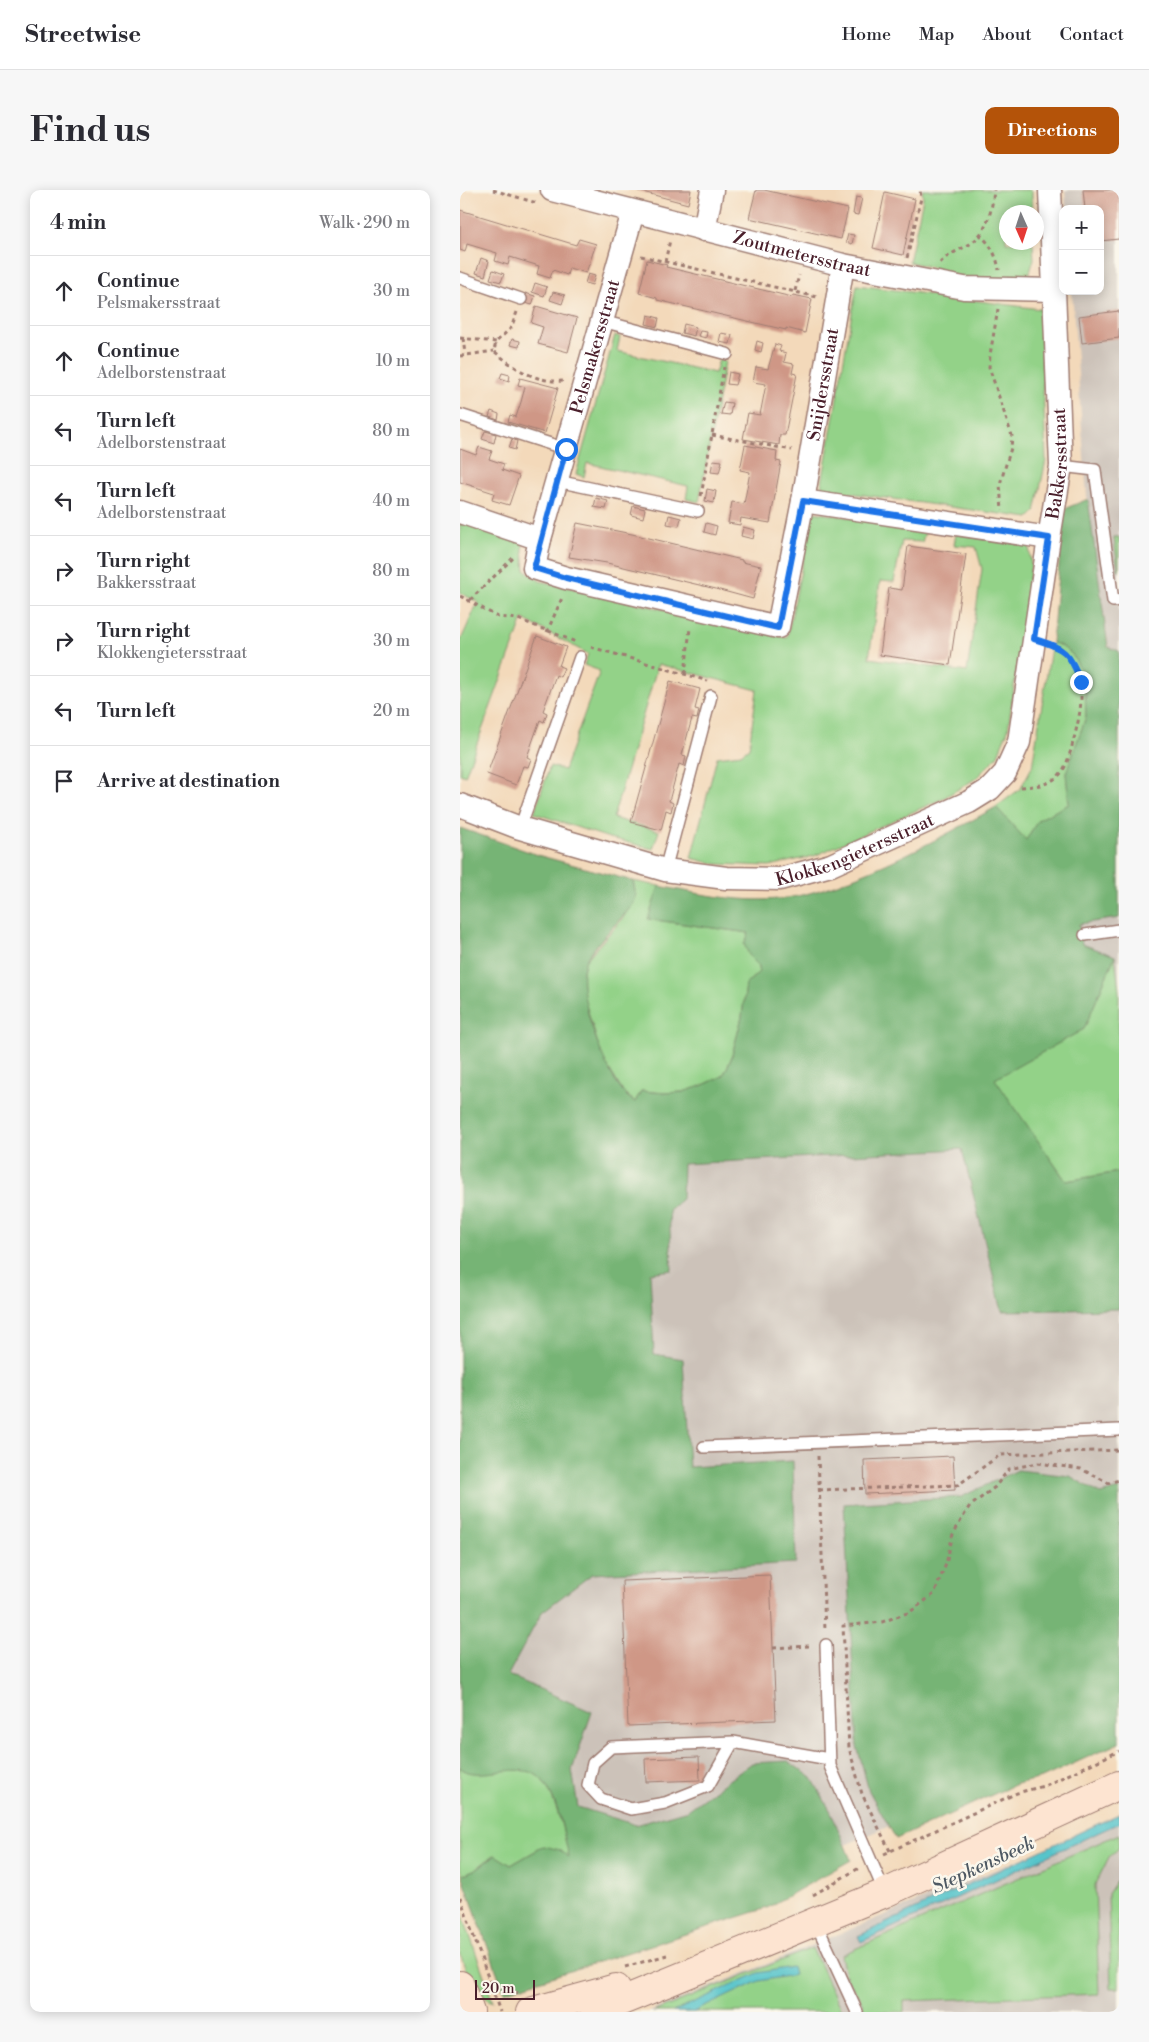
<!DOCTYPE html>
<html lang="en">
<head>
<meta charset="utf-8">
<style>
  :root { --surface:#fff; --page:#f7f7f7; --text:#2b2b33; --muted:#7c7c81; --line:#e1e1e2; --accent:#b45309 }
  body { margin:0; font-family:"Libre Bodoni",serif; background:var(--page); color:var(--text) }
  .controls { position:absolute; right:15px; top:15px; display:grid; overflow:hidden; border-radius:10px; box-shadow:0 2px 12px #0003 }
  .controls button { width:45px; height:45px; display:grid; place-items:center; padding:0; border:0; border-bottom:1px solid var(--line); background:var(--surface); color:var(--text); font:25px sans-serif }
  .compass { position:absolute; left:539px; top:15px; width:45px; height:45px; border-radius:50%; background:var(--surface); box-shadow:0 2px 12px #0003; rotate:177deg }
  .scale { position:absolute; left:15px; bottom:12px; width:60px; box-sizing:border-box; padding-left:5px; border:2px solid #4a1f2b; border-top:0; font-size:14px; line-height:18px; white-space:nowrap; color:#4a1f2b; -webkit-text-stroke:4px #fbf7ec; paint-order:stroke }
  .stop { position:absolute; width:15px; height:15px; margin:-11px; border:4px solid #1a73e8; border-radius:50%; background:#fff }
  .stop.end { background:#1a73e8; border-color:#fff; box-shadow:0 1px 5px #0008 }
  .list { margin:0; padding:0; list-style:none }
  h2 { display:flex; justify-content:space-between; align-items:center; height:65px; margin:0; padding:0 20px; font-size:21px }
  h2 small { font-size:16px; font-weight:400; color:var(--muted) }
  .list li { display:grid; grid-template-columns:32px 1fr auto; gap:15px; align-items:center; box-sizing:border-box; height:70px; padding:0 20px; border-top:1px solid var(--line) }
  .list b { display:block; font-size:19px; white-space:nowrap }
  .list p { margin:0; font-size:16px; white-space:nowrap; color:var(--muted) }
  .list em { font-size:16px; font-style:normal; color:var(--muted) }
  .icon { flex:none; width:28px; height:28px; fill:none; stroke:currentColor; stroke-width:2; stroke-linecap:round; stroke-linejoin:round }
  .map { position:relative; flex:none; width:659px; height:1822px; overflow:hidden; border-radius:10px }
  header { display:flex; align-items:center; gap:30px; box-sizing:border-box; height:70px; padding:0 25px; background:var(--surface); border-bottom:1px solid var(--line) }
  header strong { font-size:24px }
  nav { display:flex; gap:28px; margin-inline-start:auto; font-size:18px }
  .intro { display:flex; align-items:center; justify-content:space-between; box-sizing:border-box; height:120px; padding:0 30px }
  h1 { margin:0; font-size:35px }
  .button { padding:12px 22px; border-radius:10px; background:var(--accent); color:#fff; font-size:18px; font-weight:700 }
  main { display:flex; gap:30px; padding:0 30px }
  aside { flex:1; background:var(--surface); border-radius:10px; box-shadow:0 2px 12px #0003 }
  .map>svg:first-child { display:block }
  .industrial { fill:#ccc2b9 }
  .green { fill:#93d288; stroke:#6e785a }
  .forest { fill:#76b474; stroke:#606a50 }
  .water { fill:#56c4ca; stroke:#50727a }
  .building { fill:#cf9786 }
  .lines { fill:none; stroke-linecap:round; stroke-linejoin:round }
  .lane-casing { stroke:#9e7c72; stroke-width:14 }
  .street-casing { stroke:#9e7c72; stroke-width:25 }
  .secondary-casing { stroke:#9e7c72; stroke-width:30 }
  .path { stroke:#9e7c72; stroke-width:3; stroke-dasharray:4 4; stroke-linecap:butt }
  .lane { stroke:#fff; stroke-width:11 }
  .street { stroke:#fff; stroke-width:22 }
  .secondary { stroke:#fde4d1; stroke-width:28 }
  .route { stroke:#1a73e8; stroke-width:6 }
  .labels { text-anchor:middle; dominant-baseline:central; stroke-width:5; stroke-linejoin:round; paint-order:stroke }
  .street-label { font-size:18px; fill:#4a1f2b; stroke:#fbf7ec }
  .water-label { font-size:19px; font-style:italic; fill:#4e5963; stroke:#fbf7ec }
</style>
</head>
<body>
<header>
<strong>Streetwise</strong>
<nav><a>Home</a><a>Map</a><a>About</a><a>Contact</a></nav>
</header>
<div class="intro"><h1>Find us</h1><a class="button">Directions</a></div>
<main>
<aside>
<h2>4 min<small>Walk · 290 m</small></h2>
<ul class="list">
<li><svg class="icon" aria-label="ahead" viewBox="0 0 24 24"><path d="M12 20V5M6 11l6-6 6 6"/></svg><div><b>Continue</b><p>Pelsmakersstraat</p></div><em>30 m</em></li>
<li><svg class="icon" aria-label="ahead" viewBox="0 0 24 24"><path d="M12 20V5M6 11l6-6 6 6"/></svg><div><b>Continue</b><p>Adelborstenstraat</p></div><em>10 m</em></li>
<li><svg class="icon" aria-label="left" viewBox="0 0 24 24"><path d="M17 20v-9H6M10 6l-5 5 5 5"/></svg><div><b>Turn left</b><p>Adelborstenstraat</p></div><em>80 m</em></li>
<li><svg class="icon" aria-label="left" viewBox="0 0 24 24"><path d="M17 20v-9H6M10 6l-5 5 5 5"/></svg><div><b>Turn left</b><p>Adelborstenstraat</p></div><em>40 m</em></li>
<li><svg class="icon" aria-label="right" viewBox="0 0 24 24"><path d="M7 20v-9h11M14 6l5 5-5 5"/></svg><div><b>Turn right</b><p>Bakkersstraat</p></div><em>80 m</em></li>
<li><svg class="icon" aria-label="right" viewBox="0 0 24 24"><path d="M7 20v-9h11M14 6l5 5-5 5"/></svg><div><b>Turn right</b><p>Klokkengietersstraat</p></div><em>30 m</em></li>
<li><svg class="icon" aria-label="left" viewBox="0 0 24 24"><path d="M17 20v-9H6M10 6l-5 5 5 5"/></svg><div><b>Turn left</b></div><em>20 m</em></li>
<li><svg class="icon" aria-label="arrive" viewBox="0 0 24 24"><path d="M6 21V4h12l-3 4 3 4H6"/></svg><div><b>Arrive at destination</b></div></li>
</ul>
</aside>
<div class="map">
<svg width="659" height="1822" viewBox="0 0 659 1822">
  <rect width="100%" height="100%" fill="#fbf7ec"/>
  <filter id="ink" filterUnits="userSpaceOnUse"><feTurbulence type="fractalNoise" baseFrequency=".02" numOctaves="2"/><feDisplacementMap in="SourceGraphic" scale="10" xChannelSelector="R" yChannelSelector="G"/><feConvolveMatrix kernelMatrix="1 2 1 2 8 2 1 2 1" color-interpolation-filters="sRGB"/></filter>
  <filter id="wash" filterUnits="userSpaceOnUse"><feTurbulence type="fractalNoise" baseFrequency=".0096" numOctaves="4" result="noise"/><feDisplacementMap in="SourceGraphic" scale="20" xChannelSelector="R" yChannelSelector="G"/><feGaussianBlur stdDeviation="1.12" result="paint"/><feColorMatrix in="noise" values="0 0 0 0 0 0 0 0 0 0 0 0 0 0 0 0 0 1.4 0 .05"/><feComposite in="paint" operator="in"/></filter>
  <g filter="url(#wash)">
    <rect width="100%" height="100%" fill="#f3d9ba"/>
    <path class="industrial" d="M 605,0 L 659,0 L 659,527 L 627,307 L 612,101 L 640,101 L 640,19 L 606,19 Z
      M 659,702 L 659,1539 L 47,1798 L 0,1656 L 0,909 Z
      M 659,1628 L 659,1822 L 188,1822 L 326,1766 Z"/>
    <path class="green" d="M 462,0 L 572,0 L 572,22 L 546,22 L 546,52 L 573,53 L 574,69 L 567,92 L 477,86 L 479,79 L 449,72 L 463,8 Z
      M 397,95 L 580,119 L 586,270 L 575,322 L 569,328 L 361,299 Z
      M 155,145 L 160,147 L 157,161 L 255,183 L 259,169 L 265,172 L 239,312 L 226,309 L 228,296 L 127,273 L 124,287 L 116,284 Z
      M 353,322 L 466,339 L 462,352 L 442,351 L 434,392 L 420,391 L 409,468 L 507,482 L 522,379 L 516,357 L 494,355 L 496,344 L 569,355 L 571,375 L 548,540 L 537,567 L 515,589 L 482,609 L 354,666 L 309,676 L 255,674 L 231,668 L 257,567 L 281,564 L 289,558 L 297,500 L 198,474 L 153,628 L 199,641 L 193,659 L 146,647 L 74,623 L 90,576 L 104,580 L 140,481 L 124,475 L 128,464 L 63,429 L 5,586 L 0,584 L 0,452 L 18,412 L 0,403 L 0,330 L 62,350 L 65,380 L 80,391 L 327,448 Z
      M 654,347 L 659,347 L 659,381 L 658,380 Z
      M 592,452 L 601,456 L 612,464 L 621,480 L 625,496 L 626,527 L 606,583 L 609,614 L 578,630 L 566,651 L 536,617 L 560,599 L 572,577 Z
      M 173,691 L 199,696 L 189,729 L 289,743 L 290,767 L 299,776 L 299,782 L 286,794 L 282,827 L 271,869 L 263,886 L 241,896 L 223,902 L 205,903 L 181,901 L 175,912 L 163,902 L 142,867 L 123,805 L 122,788 L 125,771 L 163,728 L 176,706 Z
      M 655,766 L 659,801 L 659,982 L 606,991 L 534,889 L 624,839 Z
      M 0,1577 L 3,1580 C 17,1580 62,1578 72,1582 C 94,1591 104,1647 110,1668 L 84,1656 L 51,1675 L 34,1665 L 16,1679 L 2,1685 L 0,1678 Z
      M 659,1644 L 659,1658 L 649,1667 L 635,1695 L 639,1804 L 444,1811 L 444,1822 L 405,1822 L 402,1812 L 385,1785 L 381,1765 Z
      M 659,1687 L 659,1798 L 651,1798 L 648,1704 Z
      M 0,1717 L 33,1812 C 16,1805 3,1778 0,1761 C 0,1747 0,1731 0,1717 Z
      M 352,1758 L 382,1822 L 193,1822 Z"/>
    <path class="forest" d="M 628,309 L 648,457 L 659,461 L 659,728 L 619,734 L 622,754 L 655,766 L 624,839 L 535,889 L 606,991 L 659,982 L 659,1119 L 542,1121 L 502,959 L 223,974 L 222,1009 L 209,1020 L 212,1080 L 190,1083 L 194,1164 L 223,1169 L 229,1277 L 333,1271 L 336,1373 L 132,1384 L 82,1422 L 48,1485 L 132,1522 L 112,1580 L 118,1617 L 176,1635 L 228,1620 L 292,1573 L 328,1571 L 352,1588 L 371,1622 L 391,1670 L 307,1718 L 44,1802 L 2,1685 L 16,1679 L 35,1665 L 51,1675 L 84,1656 L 100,1660 L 109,1667 C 103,1642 99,1612 83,1591 C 63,1566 16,1595 0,1577 L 0,638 L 81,666 L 173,691 L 176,706 L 174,713 C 163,728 131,758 125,772 C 114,801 144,879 163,902 C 166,906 171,909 175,912 L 181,901 L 205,903 L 223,902 L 241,896 L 263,886 L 271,869 L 282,827 L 286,794 L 299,782 L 299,776 L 290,767 L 284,754 L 289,743 L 188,729 L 199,696 C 240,704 285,714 327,708 C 357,703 383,692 410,681 C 454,662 495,640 536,617 L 566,650 L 578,630 L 609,614 L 606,583 L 626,527 L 625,496 L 621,480 L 612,464 L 601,456 L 592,452 L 604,319 Z
      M 558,1280 L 610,1286 L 640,1304 L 659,1299 L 659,1553 L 582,1588 L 556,1594 L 436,1649 L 409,1601 L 397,1556 L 384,1314 L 501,1307 Z"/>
    <path class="water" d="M 659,1624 L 659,1633 L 401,1752 L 398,1746 Z
      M 332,1777 L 334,1785 L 299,1791 L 234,1822 L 213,1822 L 298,1783 Z"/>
    <g id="blocks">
      <path class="building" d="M 175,0 L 231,0 L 228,14 Z
        M 296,0 L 304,0 L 388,19 L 381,49 L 289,28 Z
        M 623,0 L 659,0 L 659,49 L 640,51 L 640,19 L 625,19 Z
        M 425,2 L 455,9 L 443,65 L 413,58 Z
        M 396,7 L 402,8 L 398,25 L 393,24 Z
        M 0,20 L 116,55 L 119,49 L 136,54 L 126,83 L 109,78 L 107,85 L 93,80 L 90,88 L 77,84 L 79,76 L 50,67 L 48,75 L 35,71 L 37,63 L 7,54 L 5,62 L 0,60 Z
        M 388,44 L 394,45 L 392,54 L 386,52 Z
        M 21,68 L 29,71 L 25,86 L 16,83 Z
        M 187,70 L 207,75 L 206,77 L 332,107 L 333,105 L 352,109 L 345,143 L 326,138 L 326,140 L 197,110 L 197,108 L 179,103 Z
        M 33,80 L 44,84 L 41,92 L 30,89 Z
        M 128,84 L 135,86 L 132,95 L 125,93 Z
        M 75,93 L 87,97 L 84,106 L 72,102 Z
        M 93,102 L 105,105 L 102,114 L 90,110 Z
        M 65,103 L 75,106 L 72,115 L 62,112 Z
        M 76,116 L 117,128 L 108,162 L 78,154 L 83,137 L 71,133 Z
        M 659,121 L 659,148 L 622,153 L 619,126 Z
        M 188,125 L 199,128 L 197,137 L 186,134 Z
        M 224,134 L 236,137 L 234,146 L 222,143 Z
        M 240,141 L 247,142 L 246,148 L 238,146 Z
        M 261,143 L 272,145 L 270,154 L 259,152 Z
        M 52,149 L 60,151 L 59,157 L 50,155 Z
        M 297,151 L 303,153 L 301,162 L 295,160 Z
        M 315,154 L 321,156 L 319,161 L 326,163 L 324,172 L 334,174 L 332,183 L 337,184 L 325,245 L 320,245 L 319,255 L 283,249 L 288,223 L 300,225 L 306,194 L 293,192 L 296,177 L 308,179 Z
        M 269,182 L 278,184 L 275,195 L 267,194 Z
        M 42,183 L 50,185 L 49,191 L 40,188 Z
        M 60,188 L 98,198 L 85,243 L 48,232 L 50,225 L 56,227 L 61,212 L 65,197 L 58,195 Z
        M 264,212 L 272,213 L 270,225 L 261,224 Z
        M 31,221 L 39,224 L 38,230 L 29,227 Z
        M 25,241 L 36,244 L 34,253 L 22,249 Z
        M 52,249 L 57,251 L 55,260 L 49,258 Z
        M 285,255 L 317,261 L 316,271 L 321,272 L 310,333 L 281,328 L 280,335 L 268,333 L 272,312 L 284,314 L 290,282 L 280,280 Z
        M 19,257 L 32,261 L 29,269 L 44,274 L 42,280 L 59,286 L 49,315 L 32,310 L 34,303 L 0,292 L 0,259 L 16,265 Z
        M 253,270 L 262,271 L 259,283 L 251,282 Z
        M 247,299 L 256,301 L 254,313 L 245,311 Z
        M 136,308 L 148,311 L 146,319 L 134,317 Z
        M 173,316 L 185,319 L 183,328 L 171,325 Z
        M 209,325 L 221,328 L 219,336 L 207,334 Z
        M 117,333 L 172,344 L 282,370 L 282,372 L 301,376 L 293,409 L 256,399 L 147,373 L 109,367 Z
        M 246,333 L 257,336 L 255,345 L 244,342 Z
        M 283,337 L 295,340 L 293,349 L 281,346 Z
        M 448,356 L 506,364 L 490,475 L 420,465 L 429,398 L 442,400 Z
        M 77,446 L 106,457 L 99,476 L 104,478 L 100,487 L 96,485 L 83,521 L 87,523 L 84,532 L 80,530 L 67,567 L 71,569 L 68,577 L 63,576 L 56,595 L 27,584 Z
        M 210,491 L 240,499 L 235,519 L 239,520 L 237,529 L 232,528 L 222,565 L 226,566 L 224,576 L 219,574 L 209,611 L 213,613 L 211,622 L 206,620 L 201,640 L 171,632 Z
        M 493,1266 L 495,1300 L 405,1304 L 404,1270 Z
        M 310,1385 L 316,1530 L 168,1536 L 162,1391 Z
        M 239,1567 L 240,1590 L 186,1592 L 185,1569 Z"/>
    </g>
  </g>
  <g filter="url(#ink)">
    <use href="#blocks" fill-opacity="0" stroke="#9e7c72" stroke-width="1"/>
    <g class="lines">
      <defs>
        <path id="lane" d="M 0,88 L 61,109
          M 142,131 L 267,164
          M 0,225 L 106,259
          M 601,276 L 635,280 L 653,411 L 659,410
          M 97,291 L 238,321
          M 60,638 L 120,467
          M 205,680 L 251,506
          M 625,745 L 659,740
          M 244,1257 L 659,1240
          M 366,1455 L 370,1576 L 425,1703
          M 273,1552 L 248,1596 L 205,1613 L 171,1619 L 141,1609 L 128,1595 L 133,1573 L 151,1557 L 273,1552 L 369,1569
          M 355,1731 L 397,1822"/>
        <g id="street">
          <path id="s1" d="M 92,0 L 383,75 L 504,98 L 594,100"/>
          <path d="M 244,40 L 252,0"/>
          <path id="s2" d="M 343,311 L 589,348 L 601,276 L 590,0"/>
          <path id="s3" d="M 0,322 L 80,349 L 74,378 L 106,388 L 318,437 L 343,311 L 383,75"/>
          <path id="s4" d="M 80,349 L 173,22"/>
          <path id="s5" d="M 0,615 L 60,638 L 205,680 L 266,688 L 320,689 L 371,675 L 509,612 L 530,599 L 545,583 L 559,552 L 589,348"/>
        </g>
        <path id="secondary" d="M 0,1795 L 10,1822
          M 70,1822 L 156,1798
          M 135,1822 L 425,1703 L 659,1595"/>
      </defs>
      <use href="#lane" class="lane-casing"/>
      <use href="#street" class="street-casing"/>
      <use href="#secondary" class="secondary-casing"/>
      <path class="path" d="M 33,0 L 77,13
        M 519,44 C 530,53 537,66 539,80
        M 181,66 L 357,107
        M 447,68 L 461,8 L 460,0
        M 205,72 L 210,50
        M 480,73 C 488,64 500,60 510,54 C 528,42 532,19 534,0
        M 335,101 L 339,85
        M 538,119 L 530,165 L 529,177 L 552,246 L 551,258 L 540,294 L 542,321
        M 57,122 L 51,138 L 36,152 L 34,161 C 55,179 76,193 105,191
        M 0,148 L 36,152
        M 3,148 L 5,164
        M 0,166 L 34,161
        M 252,245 L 332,260
        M 241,306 L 264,177
        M 0,406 L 38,427 L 58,429 L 116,452
        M 10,410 L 54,367
        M 87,442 L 102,408
        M 131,457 L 248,491
        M 225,484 L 230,438
        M 561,597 C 574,596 586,596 597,587 C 606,580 609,566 612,556 C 620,526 630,490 606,465 C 602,461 599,457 594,455
        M 358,1266 L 365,1440
        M 359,1300 L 498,1295 L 540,1265 L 659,1260
        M 313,1458 L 351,1456
        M 430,1661 L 402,1604 L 389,1558 L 383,1436 L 422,1432 L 450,1422 L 474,1404 L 486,1374 L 493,1344 L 509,1317 L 535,1297 L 549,1279 L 578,1273 L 621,1279 L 649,1293 L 659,1290
        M 424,1664 L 557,1603 L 584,1596 L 659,1561
        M 353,1705 L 399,1678
        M 0,1707 L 40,1822
        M 165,1777 L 207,1765
        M 33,1800 L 40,1797 L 58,1803"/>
      <use href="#lane" class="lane"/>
      <use href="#street" class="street"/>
      <use href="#secondary" class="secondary"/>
    </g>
  </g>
  <g class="lines" filter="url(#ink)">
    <path class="route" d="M 106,259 L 74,378 L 106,388 L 318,438 L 343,311 L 589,348 L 574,449 C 605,458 609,462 621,492"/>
  </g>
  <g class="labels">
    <g class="street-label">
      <text stroke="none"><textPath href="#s1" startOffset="258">Zoutmetersstraat</textPath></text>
      <text stroke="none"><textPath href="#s4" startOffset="200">Pelsmakersstraat</textPath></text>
      <text stroke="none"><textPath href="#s3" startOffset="612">Snijdersstraat</textPath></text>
      <text stroke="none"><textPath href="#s2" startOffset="324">Bakkersstraat</textPath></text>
      <text stroke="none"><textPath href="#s5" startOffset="411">Klokkengietersstraat</textPath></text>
    </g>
    <g class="water-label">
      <text transform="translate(523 1675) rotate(-25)">Stepkensbeek</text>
    </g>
  </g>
</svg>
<div class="controls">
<button>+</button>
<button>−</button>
</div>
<svg class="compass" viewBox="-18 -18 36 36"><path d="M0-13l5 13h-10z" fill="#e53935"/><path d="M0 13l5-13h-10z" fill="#7c7c81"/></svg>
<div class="scale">20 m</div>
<div class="stop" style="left:106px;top:259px"></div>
<div class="stop end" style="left:621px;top:492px"></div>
</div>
</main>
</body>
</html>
